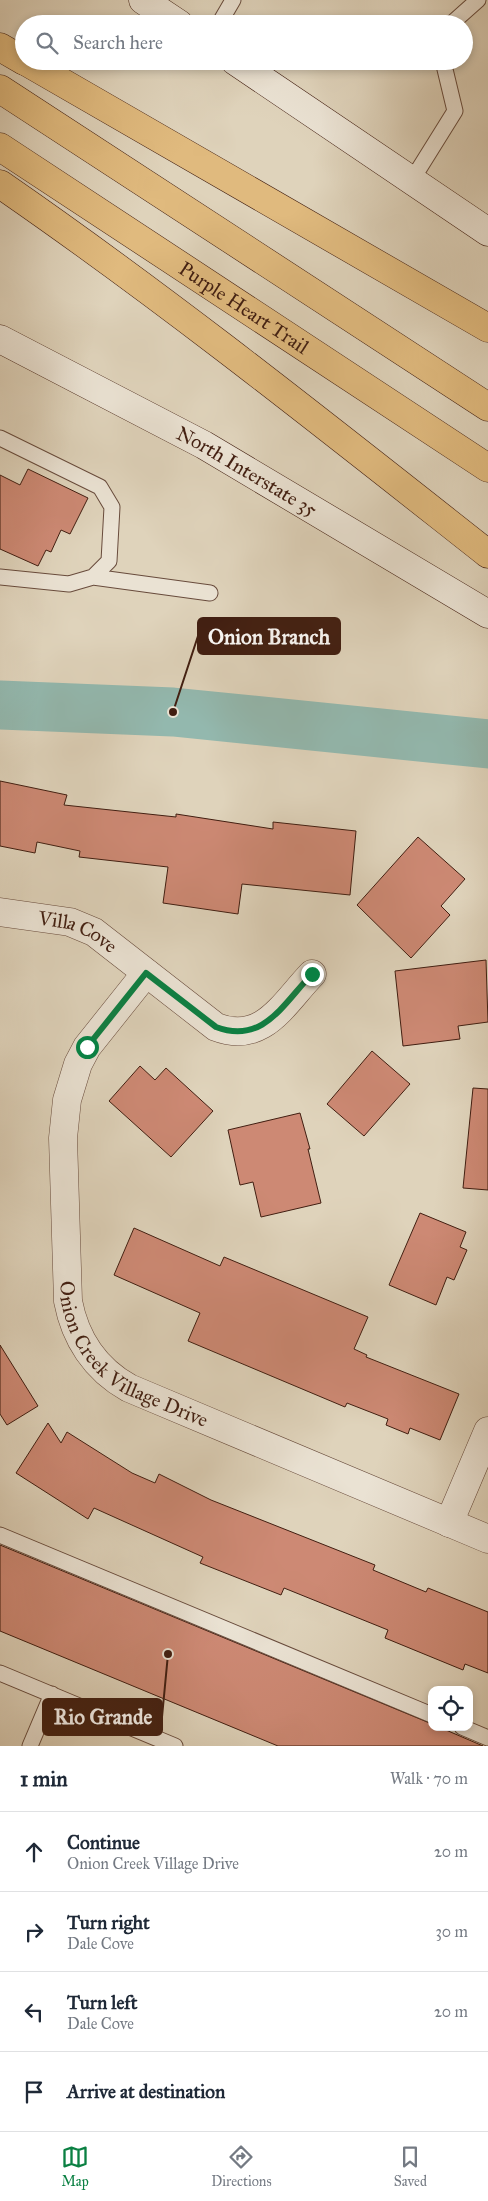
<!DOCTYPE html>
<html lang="en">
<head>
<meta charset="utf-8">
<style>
  :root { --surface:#fff; --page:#f6f6f7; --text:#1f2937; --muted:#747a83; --line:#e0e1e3; --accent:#0b8043 }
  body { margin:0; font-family:"IM FELL Great Primer",serif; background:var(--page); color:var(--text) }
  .controls { position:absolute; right:15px; bottom:15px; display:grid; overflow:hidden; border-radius:10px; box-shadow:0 2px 8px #0003 }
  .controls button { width:45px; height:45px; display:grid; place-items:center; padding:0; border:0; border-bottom:1px solid var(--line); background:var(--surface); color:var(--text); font:25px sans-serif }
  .stop { position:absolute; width:15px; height:15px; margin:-11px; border:4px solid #0b8043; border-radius:50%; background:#fff }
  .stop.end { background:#0b8043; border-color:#fff; box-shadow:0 1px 5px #0008 }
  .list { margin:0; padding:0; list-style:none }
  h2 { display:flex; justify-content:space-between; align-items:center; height:65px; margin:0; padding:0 20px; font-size:21px }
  h2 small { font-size:16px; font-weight:400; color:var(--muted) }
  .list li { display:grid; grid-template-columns:32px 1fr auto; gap:15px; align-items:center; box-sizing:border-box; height:80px; padding:0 20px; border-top:1px solid var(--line) }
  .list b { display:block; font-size:19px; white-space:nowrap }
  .list p { margin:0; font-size:16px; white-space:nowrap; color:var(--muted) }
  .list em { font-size:16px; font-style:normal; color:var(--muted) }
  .icon { flex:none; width:28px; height:28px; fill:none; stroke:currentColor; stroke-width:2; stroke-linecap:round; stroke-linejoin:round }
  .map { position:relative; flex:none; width:488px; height:1746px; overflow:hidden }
  .search { position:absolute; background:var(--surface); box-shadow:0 2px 8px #0003; left:15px; right:15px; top:15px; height:55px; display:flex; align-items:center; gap:12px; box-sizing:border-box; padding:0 18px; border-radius:28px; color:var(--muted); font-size:19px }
  .sheet { height:385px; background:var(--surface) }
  nav { display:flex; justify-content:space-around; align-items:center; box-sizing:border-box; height:70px; border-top:1px solid var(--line); background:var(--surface); font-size:14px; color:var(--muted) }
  nav a { display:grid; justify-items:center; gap:2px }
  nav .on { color:var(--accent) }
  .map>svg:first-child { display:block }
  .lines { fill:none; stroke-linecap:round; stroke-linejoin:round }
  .river { stroke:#93b8ae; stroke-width:49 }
  .building { fill:#cd8974; stroke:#411e11 }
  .lane-casing { stroke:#684b3c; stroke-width:17 }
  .street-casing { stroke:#684b3c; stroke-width:29 }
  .secondary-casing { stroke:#411e11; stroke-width:29 }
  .highway-casing { stroke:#411e11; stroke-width:29 }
  .lane { stroke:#eae2d3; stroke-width:15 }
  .street { stroke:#eae2d3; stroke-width:28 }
  .secondary { stroke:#eae2d3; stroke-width:28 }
  .highway { stroke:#e0ba7e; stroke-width:28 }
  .route { stroke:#0b8043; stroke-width:6 }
  .labels { text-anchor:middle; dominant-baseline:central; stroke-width:4.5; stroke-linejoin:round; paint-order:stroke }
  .street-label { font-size:20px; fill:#411e11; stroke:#eae2d3 }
  .leader { fill:none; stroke:#411e11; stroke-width:2 }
  .callout-dot { fill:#411e11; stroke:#eae2d3; stroke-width:2 }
  .callout { fill:#411e11; stroke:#411e11; stroke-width:2 }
  .callout-label { font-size:21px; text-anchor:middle; font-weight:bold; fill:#fff }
</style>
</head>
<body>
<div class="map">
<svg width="488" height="1746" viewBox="0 0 488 1746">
  <rect width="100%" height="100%" fill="#dfd3bb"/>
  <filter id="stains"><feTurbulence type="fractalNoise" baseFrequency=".004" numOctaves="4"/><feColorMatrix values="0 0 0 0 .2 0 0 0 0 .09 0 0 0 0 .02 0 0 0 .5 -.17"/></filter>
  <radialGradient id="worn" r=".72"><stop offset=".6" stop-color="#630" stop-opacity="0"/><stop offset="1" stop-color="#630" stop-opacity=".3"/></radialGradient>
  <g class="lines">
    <path class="river" d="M 0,705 L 173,712 L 488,744"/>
  </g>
  <path class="building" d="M 28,469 L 88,498 L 70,534 L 61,530 L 51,552 L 46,550 L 38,566 L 0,549 L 0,475 L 20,485 Z
    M 0,781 L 67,795 L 64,805 L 176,817 L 176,814 L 273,829 L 273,822 L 356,831 L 350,895 L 242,884 L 238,914 L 163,903 L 168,867 L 79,857 L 80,851 L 37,842 L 35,853 L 0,846 Z
    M 418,837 L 465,879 L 441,906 L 450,915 L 411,958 L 357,905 Z
    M 486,960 L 488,1022 L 458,1026 L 460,1039 L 403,1046 L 395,971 Z
    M 372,1051 L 410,1084 L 364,1136 L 327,1104 Z
    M 140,1066 L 155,1080 L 166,1068 L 213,1111 L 171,1157 L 109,1101 Z
    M 473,1088 L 488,1089 L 488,1190 L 463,1188 Z
    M 300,1113 L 310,1149 L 308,1149 L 321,1203 L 261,1217 L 253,1182 L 240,1185 L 228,1130 Z
    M 420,1213 L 466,1232 L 460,1247 L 467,1250 L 454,1280 L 447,1277 L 436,1305 L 389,1285 Z
    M 134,1228 L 220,1266 L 224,1257 L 368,1317 L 354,1349 L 367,1355 L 366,1357 L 459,1394 L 440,1440 L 410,1428 L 408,1434 L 386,1425 L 388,1419 L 347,1403 L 345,1407 L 188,1341 L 200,1313 L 114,1275 Z
    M 0,1345 L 38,1406 L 7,1425 L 0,1414 Z
    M 48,1423 L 61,1443 L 67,1432 L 132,1473 L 155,1483 L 159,1474 L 211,1500 L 375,1565 L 373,1570 L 426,1592 L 428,1588 L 488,1612 L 488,1673 L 465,1664 L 463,1670 L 385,1638 L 388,1630 L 284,1588 L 281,1595 L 200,1563 L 203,1557 L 94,1508 L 88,1519 L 16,1473 Z
    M 0,1545 L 432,1724 L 432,1727 L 439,1727 L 483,1746 L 278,1746 L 0,1631 Z"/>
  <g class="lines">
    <defs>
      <path id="lane" d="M 219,24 L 233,0
        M 451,24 L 478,0
        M 412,180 L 455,111 L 443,61
        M 0,438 L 100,487 L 112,507 L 109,561 L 93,577
        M 0,577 L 69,584 L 93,577 L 210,593
        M 0,1535 L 432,1715
        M 0,1673 L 175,1746
        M 462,1727 L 488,1738
        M 30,1746 L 52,1694"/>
      <g id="street">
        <path id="s1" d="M 0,912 L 70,922 L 94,932 L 216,1027 C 263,1045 283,1004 312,974"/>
        <path id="s2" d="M 146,973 L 87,1047 L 78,1064 L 67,1100 L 63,1138 L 68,1301 C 75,1338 95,1369 129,1388 L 488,1539"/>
        <path d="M 449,1523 L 488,1431"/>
      </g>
      <g id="secondary">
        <path d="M 143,0 L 179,24"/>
        <path d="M 235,61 L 488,232"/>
        <path id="s3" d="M 0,339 L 204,445 L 488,614"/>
      </g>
      <g id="highway">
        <path d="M 0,47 L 24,61"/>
        <path d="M 25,61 L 488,328"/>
        <path d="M 0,89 L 488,407"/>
        <path id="s4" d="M 0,147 L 488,468"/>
        <path d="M 0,184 C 168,300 328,428 488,554"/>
      </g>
    </defs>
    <use href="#lane" class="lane-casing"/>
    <use href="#street" class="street-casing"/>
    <use href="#secondary" class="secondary-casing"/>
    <use href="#highway" class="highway-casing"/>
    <use href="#lane" class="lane"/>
    <use href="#street" class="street"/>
    <use href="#secondary" class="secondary"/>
    <use href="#highway" class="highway"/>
  </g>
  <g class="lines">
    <path class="route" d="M 87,1047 L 146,973 L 216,1027 C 263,1045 283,1004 312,974"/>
  </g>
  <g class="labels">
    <g class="street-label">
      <text stroke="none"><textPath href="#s4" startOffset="292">Purple Heart Trail</textPath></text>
      <text stroke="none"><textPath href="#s3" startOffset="280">North Interstate 35</textPath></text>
      <text stroke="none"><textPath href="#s1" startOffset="81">Villa Cove</textPath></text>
      <text stroke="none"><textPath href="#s2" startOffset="440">Onion Creek Village Drive</textPath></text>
    </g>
  </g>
  <path class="leader" d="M173 712L198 636M168 1654L162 1717"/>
  <g class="callout-dot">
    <circle cx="173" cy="712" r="5"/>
    <circle cx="168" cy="1654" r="5"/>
  </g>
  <g class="callout">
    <rect x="198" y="618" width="142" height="36" rx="5"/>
    <rect x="43" y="1699" width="119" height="36" rx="5"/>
  </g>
  <g class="callout-label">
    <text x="269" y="644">Onion Branch</text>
    <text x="103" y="1724">Rio Grande</text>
  </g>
  <rect width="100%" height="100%" filter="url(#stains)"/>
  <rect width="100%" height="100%" fill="url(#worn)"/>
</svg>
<div class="controls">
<button><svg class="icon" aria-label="locate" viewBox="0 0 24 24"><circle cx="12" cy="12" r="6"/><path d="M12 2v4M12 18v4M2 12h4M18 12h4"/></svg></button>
</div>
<div class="stop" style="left:87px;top:1047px"></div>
<div class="stop end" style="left:312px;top:974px"></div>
<div class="search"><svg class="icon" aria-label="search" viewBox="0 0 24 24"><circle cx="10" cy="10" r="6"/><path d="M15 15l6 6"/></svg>Search here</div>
</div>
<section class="sheet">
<h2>1 min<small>Walk · 70 m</small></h2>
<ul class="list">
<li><svg class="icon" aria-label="ahead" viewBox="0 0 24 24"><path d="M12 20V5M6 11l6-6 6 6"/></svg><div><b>Continue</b><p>Onion Creek Village Drive</p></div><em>20 m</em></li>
<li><svg class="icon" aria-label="right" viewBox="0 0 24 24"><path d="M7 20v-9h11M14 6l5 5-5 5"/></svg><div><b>Turn right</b><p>Dale Cove</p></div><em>30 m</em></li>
<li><svg class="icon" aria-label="left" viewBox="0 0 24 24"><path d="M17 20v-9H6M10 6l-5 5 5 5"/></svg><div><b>Turn left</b><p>Dale Cove</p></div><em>20 m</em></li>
<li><svg class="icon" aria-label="arrive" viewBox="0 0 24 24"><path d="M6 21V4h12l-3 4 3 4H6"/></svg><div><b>Arrive at destination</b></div></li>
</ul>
</section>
<nav>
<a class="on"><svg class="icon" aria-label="map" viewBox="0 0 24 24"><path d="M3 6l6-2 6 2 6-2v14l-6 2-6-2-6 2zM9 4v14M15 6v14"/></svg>Map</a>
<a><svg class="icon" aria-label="directions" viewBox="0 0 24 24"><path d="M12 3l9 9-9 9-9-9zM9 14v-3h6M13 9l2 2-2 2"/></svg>Directions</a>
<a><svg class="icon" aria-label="saved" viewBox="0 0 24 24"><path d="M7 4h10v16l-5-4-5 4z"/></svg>Saved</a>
</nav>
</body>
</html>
